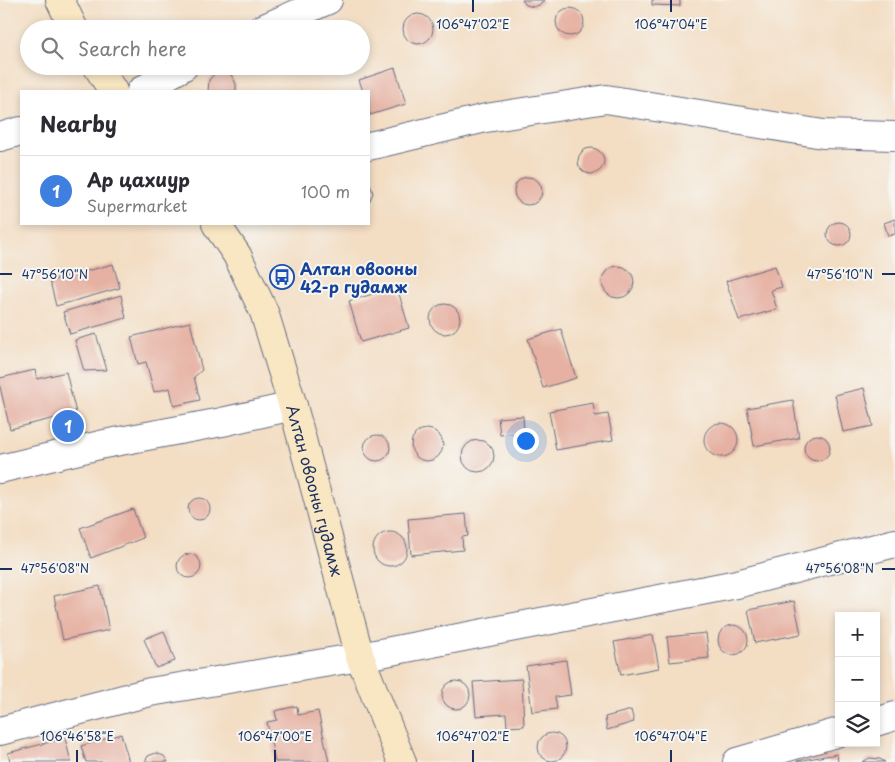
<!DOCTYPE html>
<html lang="en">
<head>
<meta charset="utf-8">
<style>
  :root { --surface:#fff; --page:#f2f2f3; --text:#2b2b33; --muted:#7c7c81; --line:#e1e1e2; --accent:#1f6fb2 }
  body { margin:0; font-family:"Playpen Sans",sans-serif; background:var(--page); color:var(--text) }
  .controls { position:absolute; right:15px; bottom:15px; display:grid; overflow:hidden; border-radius:0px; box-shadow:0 2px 8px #0003 }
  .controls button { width:45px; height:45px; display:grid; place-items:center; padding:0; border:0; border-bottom:1px solid var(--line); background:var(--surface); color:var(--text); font:25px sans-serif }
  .you { position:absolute; left:525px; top:440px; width:18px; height:18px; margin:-12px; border:4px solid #fff; border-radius:50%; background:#1a73e8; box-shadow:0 0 0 8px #1a73e833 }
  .badge { display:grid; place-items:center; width:32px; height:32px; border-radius:50%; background:var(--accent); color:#fff; font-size:16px; font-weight:700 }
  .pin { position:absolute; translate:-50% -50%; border:2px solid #fff; box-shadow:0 1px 5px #0006 }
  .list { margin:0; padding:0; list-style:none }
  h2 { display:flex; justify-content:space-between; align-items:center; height:65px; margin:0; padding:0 20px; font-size:21px }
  h2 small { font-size:16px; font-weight:400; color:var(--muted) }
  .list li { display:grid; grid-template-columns:32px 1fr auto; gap:15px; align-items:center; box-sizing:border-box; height:70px; padding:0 20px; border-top:1px solid var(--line) }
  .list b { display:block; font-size:19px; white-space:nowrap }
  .list p { margin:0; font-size:16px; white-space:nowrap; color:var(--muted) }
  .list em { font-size:16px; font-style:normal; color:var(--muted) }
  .icon { flex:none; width:28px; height:28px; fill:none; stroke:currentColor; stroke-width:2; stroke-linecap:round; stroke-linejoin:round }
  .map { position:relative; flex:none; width:895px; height:762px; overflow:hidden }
  .search { position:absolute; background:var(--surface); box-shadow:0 2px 8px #0003; left:20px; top:20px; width:350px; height:55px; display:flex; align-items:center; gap:12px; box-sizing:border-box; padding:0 18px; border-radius:28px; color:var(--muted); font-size:19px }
  .panel { position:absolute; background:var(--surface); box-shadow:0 2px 8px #0003; left:20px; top:90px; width:350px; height:135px; border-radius:0px }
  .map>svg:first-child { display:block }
  .building { fill:#e6b1a2 }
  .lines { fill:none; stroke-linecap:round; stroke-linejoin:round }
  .street-casing { stroke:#676c81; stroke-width:30 }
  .secondary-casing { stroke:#676c81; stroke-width:30 }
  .street { stroke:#fff; stroke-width:28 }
  .secondary { stroke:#f9e7c3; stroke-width:28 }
  .ticks { fill:none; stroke:#1b2f5e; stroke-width:2 }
  .labels { text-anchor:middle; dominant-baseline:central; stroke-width:4; stroke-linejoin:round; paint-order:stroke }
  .transit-label { font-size:16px; font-weight:bold; fill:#164399; stroke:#f6f6f2; text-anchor:start }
  .street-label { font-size:16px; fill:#1b2f5e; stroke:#f6f6f2 }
  .ticks-label { font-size:12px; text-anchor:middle; fill:#1b2f5e; stroke:#f6f6f2; stroke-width:4; stroke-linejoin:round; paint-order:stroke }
</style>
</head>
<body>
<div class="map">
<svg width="895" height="762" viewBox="0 0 895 762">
  <rect width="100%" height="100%" fill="#f6f6f2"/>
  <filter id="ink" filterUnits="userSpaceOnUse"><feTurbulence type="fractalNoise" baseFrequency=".02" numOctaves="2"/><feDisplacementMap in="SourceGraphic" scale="10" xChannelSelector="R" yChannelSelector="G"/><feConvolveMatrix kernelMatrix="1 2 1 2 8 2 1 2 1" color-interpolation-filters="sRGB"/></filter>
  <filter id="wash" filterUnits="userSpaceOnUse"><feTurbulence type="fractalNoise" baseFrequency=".0096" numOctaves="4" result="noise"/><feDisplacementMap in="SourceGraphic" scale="20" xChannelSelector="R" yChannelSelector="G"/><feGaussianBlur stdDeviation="1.12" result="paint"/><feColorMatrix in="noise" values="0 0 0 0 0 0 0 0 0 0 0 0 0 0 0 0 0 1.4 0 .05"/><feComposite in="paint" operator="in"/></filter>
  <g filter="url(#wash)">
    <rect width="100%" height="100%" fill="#f3ddc3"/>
    <g id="blocks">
      <path class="building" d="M 522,0 L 544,0 L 541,4 L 534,7 L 526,5 Z
        M 652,0 L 680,0 L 680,6 L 652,5 Z
        M556 22a14 14 0 1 1 28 0a14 14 0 1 1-28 0Z
        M403 29a15 15 0 1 1 30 0a15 15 0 1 1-30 0Z
        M 395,68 L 406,104 L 370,115 L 369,109 L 369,91 L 363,91 L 359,80 Z
        M 220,72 L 228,73 L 232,76 L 236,84 L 236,91 L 208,91 L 209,80 L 215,73 Z
        M578 161a13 13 0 1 1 26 0a13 13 0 1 1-26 0Z
        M514 191a14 14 0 1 1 28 0a14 14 0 1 1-28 0Z
        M 369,181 L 373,193 L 369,202 Z
        M 895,219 L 895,234 L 888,236 L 884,223 Z
        M827 234a12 12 0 1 1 24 0a12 12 0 1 1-24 0Z
        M 113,264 L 120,288 L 56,306 L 50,281 Z
        M602 282a16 16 0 1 1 32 0a16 16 0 1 1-32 0Z
        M 775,266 L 782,287 L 771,290 L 777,309 L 739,320 L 726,281 Z
        M 397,287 L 409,328 L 361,342 L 349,301 Z
        M 121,295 L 126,318 L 70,334 L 63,312 Z
        M430 319a15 15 0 1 1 30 0a15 15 0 1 1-30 0Z
        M 190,322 L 202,370 L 194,377 L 200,400 L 174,406 L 170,388 L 154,392 L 146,362 L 138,364 L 131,337 Z
        M 561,329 L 576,378 L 543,388 L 528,339 Z
        M 96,334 L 107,370 L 84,371 L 75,340 Z
        M 35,370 L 37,379 L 66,372 L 76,413 L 10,429 L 0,387 L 0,378 Z
        M 864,388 L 873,426 L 843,432 L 835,395 Z
        M 793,400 L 799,438 L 754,446 L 747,408 Z
        M 593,403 L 595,416 L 608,414 L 613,440 L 556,450 L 549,411 Z
        M 523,416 L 524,433 L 500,435 L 498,418 Z
        M704 440a17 17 0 1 1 34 0a17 17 0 1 1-34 0Z
        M411 445a16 16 0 1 1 32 0a16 16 0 1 1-32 0Z
        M364 448a13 13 0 1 1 26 0a13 13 0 1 1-26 0Z
        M804 448a13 13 0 1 1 26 0a13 13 0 1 1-26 0Z
        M462 456a16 16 0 1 1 32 0a16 16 0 1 1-32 0Z
        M188 509a11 11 0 1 1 22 0a11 11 0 1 1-22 0Z
        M 133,509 L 143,538 L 91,558 L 80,528 Z
        M 466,514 L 468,536 L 462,537 L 463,550 L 411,555 L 408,519 Z
        M373 549a17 17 0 1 1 34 0a17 17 0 1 1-34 0Z
        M177 566a12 12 0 1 1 24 0a12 12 0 1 1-24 0Z
        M 100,586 L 109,630 L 63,640 L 54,596 Z
        M 794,601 L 801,634 L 755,643 L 748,610 Z
        M718 640a15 15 0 1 1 30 0a15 15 0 1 1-30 0Z
        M 164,631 L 175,661 L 156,668 L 144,639 Z
        M 706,633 L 709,658 L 670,662 L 667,637 Z
        M 653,635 L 659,668 L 621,675 L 614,642 Z
        M 566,660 L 571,695 L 555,697 L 557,709 L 532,712 L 526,666 Z
        M 522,679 L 524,726 L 507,727 L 506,714 L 476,716 L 473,682 Z
        M442 695a14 14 0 1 1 28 0a14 14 0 1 1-28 0Z
        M 297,706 L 298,715 L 318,711 L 329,762 L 275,762 L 267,722 L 277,720 L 275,711 Z
        M 631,710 L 634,722 L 607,730 L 605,717 Z
        M538 747a14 14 0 1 1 28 0a14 14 0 1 1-28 0Z
        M 121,734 L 129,762 L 86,762 L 81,746 Z
        M 65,738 L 71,762 L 10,762 L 8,753 Z
        M 156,753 L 164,756 L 168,762 L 145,762 L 148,756 Z
        M 837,754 L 838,762 L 797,762 L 797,761 Z
        M 870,758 L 880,759 L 885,762 L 862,762 Z"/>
    </g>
  </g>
  <g filter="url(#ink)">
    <use href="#blocks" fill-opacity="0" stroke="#676c81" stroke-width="1"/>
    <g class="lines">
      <defs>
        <path id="street" d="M 262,29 L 328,0
          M 141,91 L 184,66
          M 0,137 L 21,131
          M 369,146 L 486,118 L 606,99 L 823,134 L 895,136
          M 0,469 L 104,444 L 222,422 L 293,406
          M 876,722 L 895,716
          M 0,731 L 150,692 L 360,657 L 737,584 L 895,543
          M 737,762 L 839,732"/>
        <g id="secondary">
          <path d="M 60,0 L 74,29"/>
          <path d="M 97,66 L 113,91"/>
          <path id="s1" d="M 216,224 L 237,255 L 264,312 L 293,406 L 360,657 L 402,762"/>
        </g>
      </defs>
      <use href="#street" class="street-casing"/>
      <use href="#secondary" class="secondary-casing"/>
      <use href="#street" class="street"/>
      <use href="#secondary" class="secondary"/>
    </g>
  </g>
  <path class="ticks" d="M 473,0 L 473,12M 671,0 L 671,12M 0,274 L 12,274M 882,274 L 895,274M 0,569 L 12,569M 882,569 L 895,569M 77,750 L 77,762M 275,750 L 275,762M 473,750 L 473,762M 671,750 L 671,762"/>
  <defs>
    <symbol id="bus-ring" viewBox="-11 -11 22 22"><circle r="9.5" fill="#f6f6f2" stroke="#1a4fb4" stroke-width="1.5"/><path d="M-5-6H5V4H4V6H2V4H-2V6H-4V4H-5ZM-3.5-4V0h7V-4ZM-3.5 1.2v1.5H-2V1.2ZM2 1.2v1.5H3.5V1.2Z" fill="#1a4fb4"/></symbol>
  </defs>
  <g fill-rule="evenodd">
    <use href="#bus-ring" x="268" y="263" width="28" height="28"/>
  </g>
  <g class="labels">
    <g class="transit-label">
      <text x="300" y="268">Алтан овооны<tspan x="300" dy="18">42-р гудамж</tspan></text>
    </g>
    <g class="street-label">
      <text stroke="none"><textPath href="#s1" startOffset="286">Алтан овооны гудамж</textPath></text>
    </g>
  </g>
  <g class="ticks-label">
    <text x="473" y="29">106°47'02"E</text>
    <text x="671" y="29">106°47'04"E</text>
    <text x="55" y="279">47°56'10"N</text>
    <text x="840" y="279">47°56'10"N</text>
    <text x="55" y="573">47°56'08"N</text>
    <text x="840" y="573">47°56'08"N</text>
    <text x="77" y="741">106°46'58"E</text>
    <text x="275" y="741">106°47'00"E</text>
    <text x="473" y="741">106°47'02"E</text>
    <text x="671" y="741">106°47'04"E</text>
  </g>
</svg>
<div class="controls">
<button>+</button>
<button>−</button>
<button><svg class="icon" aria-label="layers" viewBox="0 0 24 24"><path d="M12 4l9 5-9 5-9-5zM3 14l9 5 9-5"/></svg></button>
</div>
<div class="you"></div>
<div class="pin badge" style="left:68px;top:426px;background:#3f7fe0">1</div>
<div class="search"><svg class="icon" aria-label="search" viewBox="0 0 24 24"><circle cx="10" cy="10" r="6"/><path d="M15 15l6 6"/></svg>Search here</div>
<section class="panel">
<h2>Nearby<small></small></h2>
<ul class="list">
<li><span class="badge" style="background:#3f7fe0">1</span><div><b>Ар цахиур</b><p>Supermarket</p></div><em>100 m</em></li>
</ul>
</section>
</div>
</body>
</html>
